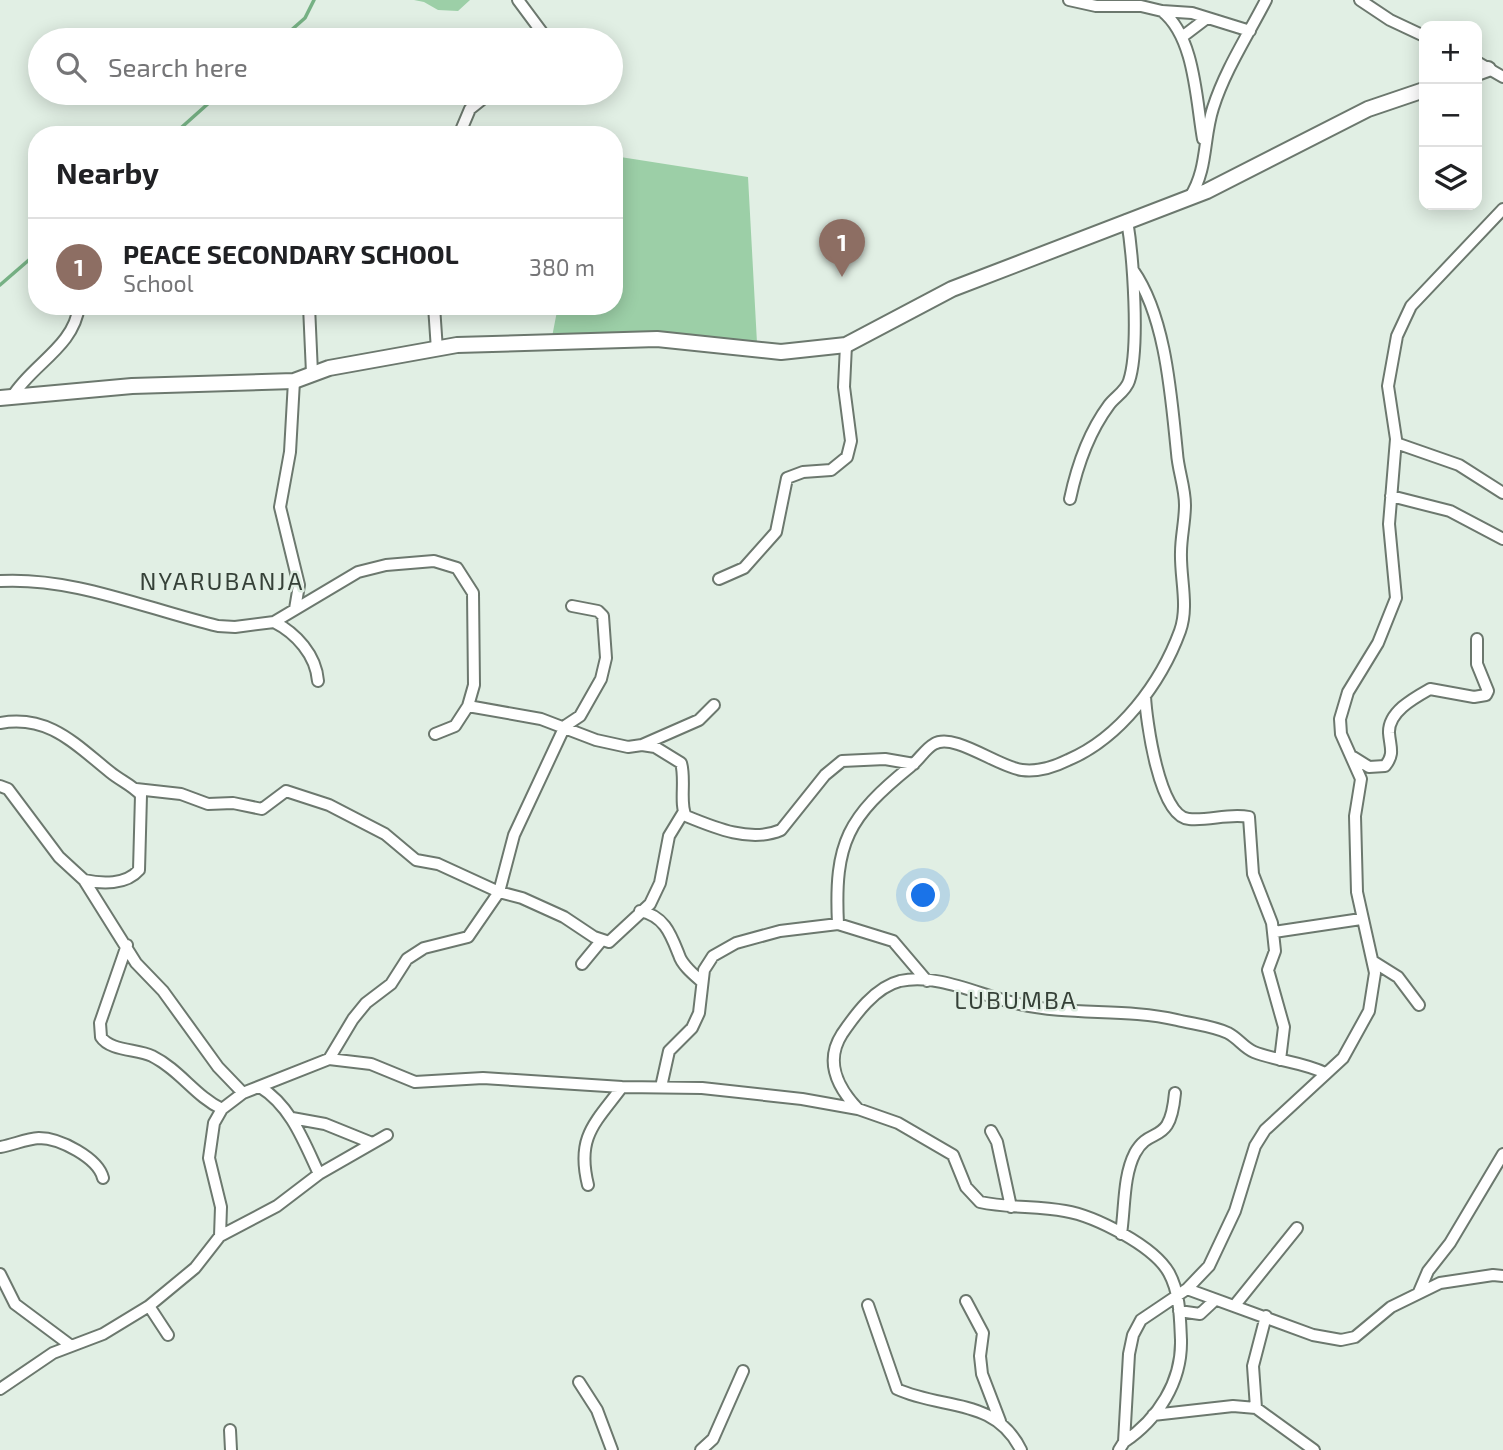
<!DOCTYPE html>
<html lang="en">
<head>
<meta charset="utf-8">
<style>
  :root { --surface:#fff; --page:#f6f6f6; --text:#202124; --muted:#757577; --line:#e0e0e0; --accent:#111827 }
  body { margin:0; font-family:"Exo 2",sans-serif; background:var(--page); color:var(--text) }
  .controls { position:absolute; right:21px; top:21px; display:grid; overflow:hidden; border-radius:14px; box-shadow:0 4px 18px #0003 }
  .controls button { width:63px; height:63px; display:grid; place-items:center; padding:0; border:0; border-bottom:2px solid var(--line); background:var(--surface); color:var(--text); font:35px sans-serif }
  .you { position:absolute; left:924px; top:896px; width:24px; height:24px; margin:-18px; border:5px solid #fff; border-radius:50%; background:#1a73e8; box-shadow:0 0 0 10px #1a73e833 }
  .badge { display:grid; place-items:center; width:46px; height:46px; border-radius:50%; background:var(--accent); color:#fff; font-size:23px; font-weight:700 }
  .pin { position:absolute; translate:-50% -58px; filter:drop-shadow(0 2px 4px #0008) }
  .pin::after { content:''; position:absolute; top:37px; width:24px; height:21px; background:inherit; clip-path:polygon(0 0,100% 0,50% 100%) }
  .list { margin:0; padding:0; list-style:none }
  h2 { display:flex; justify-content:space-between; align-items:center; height:91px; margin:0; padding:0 28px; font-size:30px }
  h2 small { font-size:23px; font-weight:400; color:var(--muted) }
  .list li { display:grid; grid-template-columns:46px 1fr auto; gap:21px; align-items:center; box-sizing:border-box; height:98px; padding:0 28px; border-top:2px solid var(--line) }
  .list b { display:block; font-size:26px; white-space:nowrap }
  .list p { margin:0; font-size:23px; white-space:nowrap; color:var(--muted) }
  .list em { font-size:23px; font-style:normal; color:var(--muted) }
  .icon { flex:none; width:38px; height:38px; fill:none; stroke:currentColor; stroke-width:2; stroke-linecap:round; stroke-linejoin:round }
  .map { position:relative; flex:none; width:1503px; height:1450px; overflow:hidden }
  .search { position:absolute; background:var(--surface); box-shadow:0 4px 18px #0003; left:28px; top:28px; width:595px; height:77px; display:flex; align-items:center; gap:18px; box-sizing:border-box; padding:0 24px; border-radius:38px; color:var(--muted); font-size:26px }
  .panel { position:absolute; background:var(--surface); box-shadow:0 4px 18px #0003; left:28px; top:126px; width:595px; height:189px; border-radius:28px }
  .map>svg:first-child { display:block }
  .green { fill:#9ccfa7 }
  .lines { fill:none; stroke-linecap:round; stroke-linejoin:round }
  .stream { stroke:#76b184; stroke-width:3.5 }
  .minor-casing { stroke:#6c786e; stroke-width:14 }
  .tertiary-casing { stroke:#6c786e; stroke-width:18 }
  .minor { stroke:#fff; stroke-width:10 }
  .tertiary { stroke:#fff; stroke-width:14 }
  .labels { text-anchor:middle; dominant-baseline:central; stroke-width:5; stroke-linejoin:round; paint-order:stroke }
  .quarter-label { font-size:24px; letter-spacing:2px; fill:#364138; stroke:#e1efe4 }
</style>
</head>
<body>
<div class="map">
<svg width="1503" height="1450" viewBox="0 0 1503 1450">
  <rect width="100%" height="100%" fill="#e1efe4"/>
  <path class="green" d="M 414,0 L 470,0 L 458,11 L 438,10 L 424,2 Z
    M 614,156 L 748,177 L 757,343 L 552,337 L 558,306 L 614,306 Z"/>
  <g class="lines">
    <path class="stream" d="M 280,40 L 305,18 L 314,0
      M 173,135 L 220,93
      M 0,285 L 37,253"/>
    <defs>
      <path id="minor" d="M 518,0 L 544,35 L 543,40
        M 1069,0 L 1096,6 L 1141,6 L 1162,11 L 1192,13 L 1250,31
        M 1360,0 L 1390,20 L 1424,36
        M 1162,11 C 1195,37 1196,100 1203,139
        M 1182,37 L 1207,18
        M 1477,62 L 1503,77
        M 459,135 L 470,109 L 490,93
        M 1190,197 C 1208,169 1203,139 1213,108 C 1225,70 1248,35 1266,0
        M 309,306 L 312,373
        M 434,306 L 437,350
        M 294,381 L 290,452 L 280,507 L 299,585 L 295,609
        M 12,397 C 32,364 74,347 79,306
        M 1396,443 L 1459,465 L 1503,493
        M 1391,496 L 1450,511 L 1503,539
        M 1070,499 C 1077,466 1089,432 1109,405 C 1115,397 1126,391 1129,381 C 1140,348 1133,256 1127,220
        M 719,579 L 744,568 L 776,532 L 787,478 L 803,472 L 831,470 L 847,457 L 851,441 L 844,387 L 846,345
        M 0,581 C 75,577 146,609 218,626 L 235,627 L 274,622 C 296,633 316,655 318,681
        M 274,622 L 358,572 L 386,565 L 434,561 L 457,568 L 473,593 L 474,685 L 468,706 L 455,726 L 435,734
        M 1145,696 C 1146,718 1159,818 1189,819 C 1209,821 1229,813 1249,817 L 1253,874 L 1272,923 L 1275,951 L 1268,970 L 1284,1027 L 1280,1060
        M 468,706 L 541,719 L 596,740 L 628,747 L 642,745 L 699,720 L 714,705
        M 0,723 C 49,714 76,745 110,772 C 121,781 132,785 141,795 L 139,870 C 126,885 102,884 84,880
        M 642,745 L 655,747 L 681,763 C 686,779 679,805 686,816 C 715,828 751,843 781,830 L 825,775 L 842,761 L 885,759 L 914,764
        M 1353,757 L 1369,767 L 1385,766 C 1395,754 1390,747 1389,733 C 1388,712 1414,698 1430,689 L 1474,697 L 1486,695 L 1488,691 L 1477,664 L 1477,639
        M 0,786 L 8,789 L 59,857 L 84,880 L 136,963 L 163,991 L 218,1067 L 243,1093
        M 136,789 L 181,794 L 208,804 L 233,803 L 262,809 L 286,791 L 329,805 L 385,834 L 416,860 L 438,864 L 499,892 L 522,898 L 564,917 L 594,937 L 609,942 L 650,904 L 660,883 L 669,836 L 683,813
        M 640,911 C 665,916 671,935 679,955 C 682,965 693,974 701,981
        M 838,924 C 834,842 848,817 911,766 C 919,760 925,749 934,744 C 954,732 998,767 1022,770 C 1038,772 1054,767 1068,760 C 1120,738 1161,683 1180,631 C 1189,606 1180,578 1181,552 C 1181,537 1185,521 1185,505 C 1185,487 1178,470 1177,453 C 1171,396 1166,317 1133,270
        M 1274,932 L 1361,919
        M 127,945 L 100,1023 L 101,1037 C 110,1051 137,1049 152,1056 C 180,1070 195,1096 222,1109
        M 1374,962 L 1398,977 L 1419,1005
        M 582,964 L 601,941
        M 329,1059 L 353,1019 L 366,1003 L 391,984 L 407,959 L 424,948 L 468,937 L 499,892 L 514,835 L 565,726 L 580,716 L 601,679 L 606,658 L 603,616 L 598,611 L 572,606
        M 260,1087 C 291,1106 304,1142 319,1174
        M 661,1087 L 669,1051 L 692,1028 L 699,1013 L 704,970 L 713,956 L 736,943 L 780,931 L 838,924 L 893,941 L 927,981
        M 858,1109 C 838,1088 824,1062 842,1034 C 855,1015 875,987 900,981 C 940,973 980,996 1019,1004 C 1071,1016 1125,1008 1177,1020 C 1193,1024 1213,1026 1228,1033 C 1238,1038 1244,1048 1254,1052 C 1277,1061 1303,1062 1325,1073
        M 292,1118 L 325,1124 L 372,1143
        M 991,1131 L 997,1142 L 1011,1207
        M 0,1147 C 13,1145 25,1139 39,1138 C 60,1138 98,1158 103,1178
        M 588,1185 C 576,1137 595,1123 622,1087
        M 1121,1234 C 1125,1208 1123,1176 1135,1153 C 1151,1124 1170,1148 1175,1093
        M 220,1236 L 221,1207 L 209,1158 L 214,1123 L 222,1109 L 243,1093 L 329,1059 L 371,1064 L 415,1082 L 483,1078 L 622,1087 L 702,1088 L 802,1099 L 858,1109 L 898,1123 L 953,1155 L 966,1187 L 980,1202 C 1008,1208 1037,1206 1065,1211 C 1095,1216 1154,1246 1169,1273 C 1180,1293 1180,1318 1181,1340 C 1182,1382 1158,1419 1124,1442
        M 0,1274 L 15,1304 L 70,1345
        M 1187,1289 L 1313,1335 L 1341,1340 L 1355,1337 L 1391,1307 L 1440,1283 L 1493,1275 L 1503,1276
        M 1419,1292 L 1428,1271 L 1450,1243 L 1503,1154
        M 966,1301 L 983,1333 L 980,1356 L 982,1374 L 1000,1421
        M 868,1305 L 897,1389 C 942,1410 995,1397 1021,1450
        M 1235,1305 L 1297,1228
        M 149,1306 L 168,1335
        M 1179,1311 L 1200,1314 L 1215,1300
        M 579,1382 L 597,1410 L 612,1450
        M 0,1389 L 53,1353 L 103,1334 L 149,1306 L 195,1268 L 220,1236 L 277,1206 L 319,1174 L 387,1135
        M 1256,1408 L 1253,1366 L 1266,1316
        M 1153,1415 L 1233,1406 L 1256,1408 L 1314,1450
        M 230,1430 L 231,1450
        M 701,1450 L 713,1439 L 743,1371
        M 1119,1450 L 1124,1442 L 1129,1354 L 1133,1335 L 1141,1320 L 1187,1289 L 1209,1266 L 1235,1211 L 1255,1146 L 1265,1130 L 1343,1058 L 1369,1011 L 1375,973 L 1357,892 L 1355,816 L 1361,779 L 1341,734 L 1340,719 L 1348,692 L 1378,643 L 1396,598 L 1389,524 L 1396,439 L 1388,386 L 1397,336 L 1411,306 L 1503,209"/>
      <path id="tertiary" d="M 1477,73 L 1488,69
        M 0,398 L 132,386 L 294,381 L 329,368 L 457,345 L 657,339 L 781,352 L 846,345 L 952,289 L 1207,191 L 1368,109 L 1424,90"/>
    </defs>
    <use href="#minor" class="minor-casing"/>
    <use href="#tertiary" class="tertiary-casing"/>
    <use href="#minor" class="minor"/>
    <use href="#tertiary" class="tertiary"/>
  </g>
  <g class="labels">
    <g class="quarter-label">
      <text x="222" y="580">NYARUBANJA</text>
      <text x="1016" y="999">LUBUMBA</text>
    </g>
  </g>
</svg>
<div class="controls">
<button>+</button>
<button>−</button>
<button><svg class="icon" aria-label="layers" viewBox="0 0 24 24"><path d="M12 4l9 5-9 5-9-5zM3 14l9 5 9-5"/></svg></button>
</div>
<div class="you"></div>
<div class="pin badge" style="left:842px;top:277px;background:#8d6e63">1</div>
<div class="search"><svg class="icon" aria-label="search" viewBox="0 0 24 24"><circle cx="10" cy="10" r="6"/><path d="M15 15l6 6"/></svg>Search here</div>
<section class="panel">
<h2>Nearby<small></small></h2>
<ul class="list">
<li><span class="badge" style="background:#8d6e63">1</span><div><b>PEACE SECONDARY SCHOOL</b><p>School</p></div><em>380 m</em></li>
</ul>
</section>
</div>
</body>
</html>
